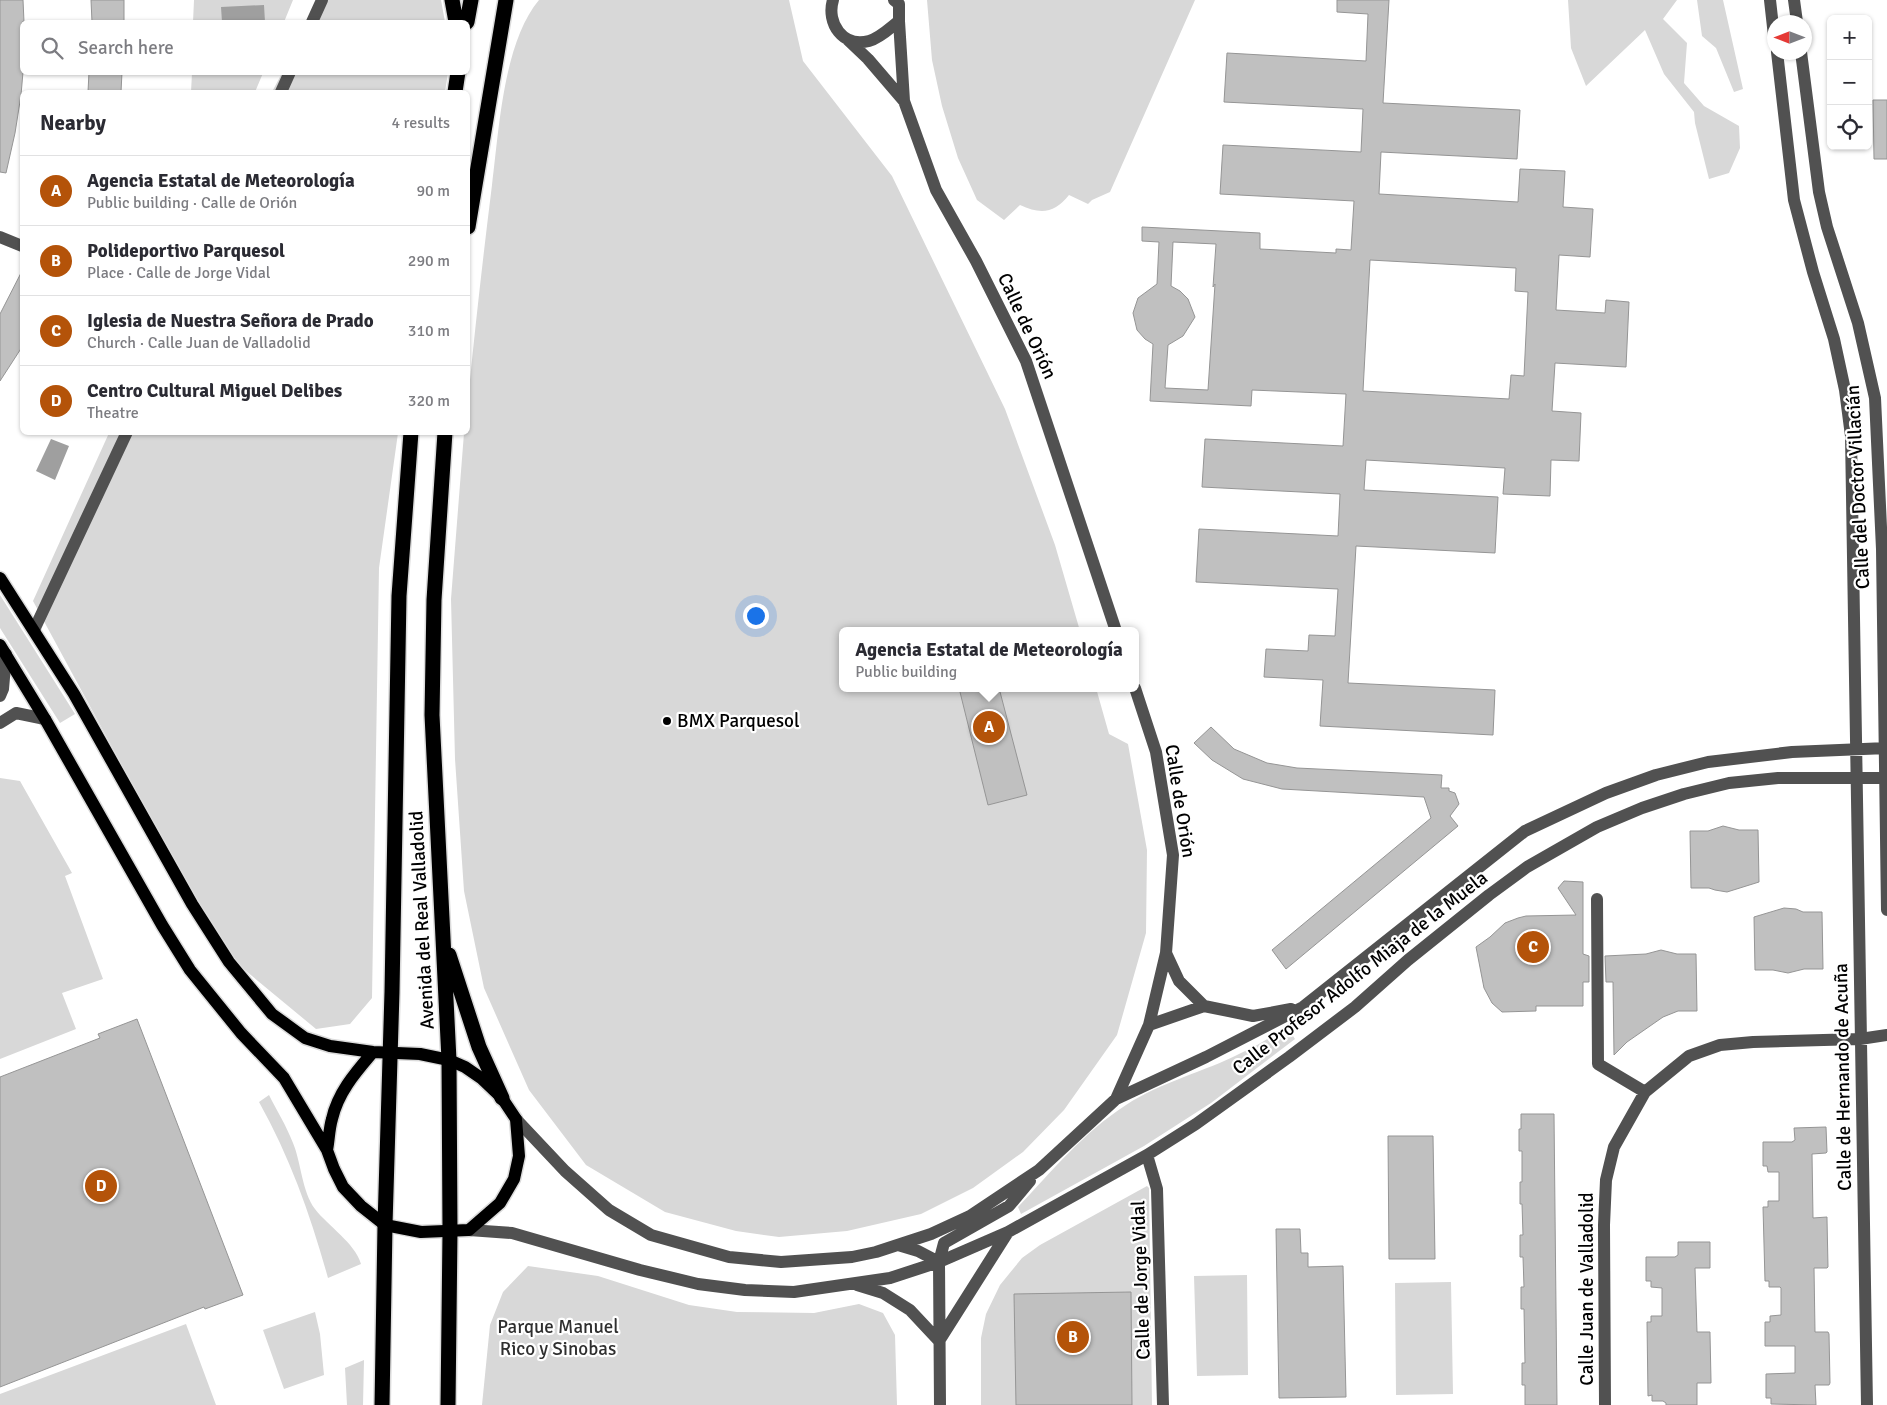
<!DOCTYPE html>
<html lang="en">
<head>
<meta charset="utf-8">
<style>
  :root { --surface:#fff; --page:#f7f7f7; --text:#2b2b33; --muted:#7c7c81; --line:#e1e1e2; --accent:#b45309 }
  body { margin:0; font-family:Signika,sans-serif; background:var(--page); color:var(--text) }
  .controls { position:absolute; right:15px; top:15px; display:grid; overflow:hidden; border-radius:8px; box-shadow:0 1px 4px #0004 }
  .controls button { width:45px; height:45px; display:grid; place-items:center; padding:0; border:0; border-bottom:1px solid var(--line); background:var(--surface); color:var(--text); font:25px sans-serif }
  .compass { position:absolute; left:1767px; top:15px; width:45px; height:45px; border-radius:50%; background:var(--surface); box-shadow:0 1px 4px #0004; rotate:270deg }
  .you { position:absolute; left:755px; top:615px; width:18px; height:18px; margin:-12px; border:4px solid #fff; border-radius:50%; background:#1a73e8; box-shadow:0 0 0 8px #1a73e833 }
  .badge { display:grid; place-items:center; width:32px; height:32px; border-radius:50%; background:var(--accent); color:#fff; font-size:16px; font-weight:700 }
  .pin { position:absolute; translate:-50% -50%; border:2px solid #fff; box-shadow:0 1px 5px #0006 }
  .popup { position:absolute; left:839px; top:627px; width:300px; height:65px; box-sizing:border-box; display:grid; place-content:center; border-radius:8px; background:var(--surface); filter:drop-shadow(0 1px 4px #0005); font-size:16px; white-space:nowrap; color:var(--muted) }
  .popup b { font-size:19px; color:var(--text) }
  .popup::after { content:''; position:absolute; left:50%; top:100%; margin-left:-10px; border:10px solid transparent; border-top-color:var(--surface) }
  .list { margin:0; padding:0; list-style:none }
  h2 { display:flex; justify-content:space-between; align-items:center; height:65px; margin:0; padding:0 20px; font-size:21px }
  h2 small { font-size:16px; font-weight:400; color:var(--muted) }
  .list li { display:grid; grid-template-columns:32px 1fr auto; gap:15px; align-items:center; box-sizing:border-box; height:70px; padding:0 20px; border-top:1px solid var(--line) }
  .list b { display:block; font-size:19px; white-space:nowrap }
  .list p { margin:0; font-size:16px; white-space:nowrap; color:var(--muted) }
  .list em { font-size:16px; font-style:normal; color:var(--muted) }
  .icon { flex:none; width:28px; height:28px; fill:none; stroke:currentColor; stroke-width:2; stroke-linecap:round; stroke-linejoin:round }
  .map { position:relative; flex:none; width:1887px; height:1405px; overflow:hidden }
  .search { position:absolute; background:var(--surface); box-shadow:0 1px 4px #0004; left:20px; top:20px; width:450px; height:55px; display:flex; align-items:center; gap:12px; box-sizing:border-box; padding:0 18px; border-radius:8px; color:var(--muted); font-size:19px }
  .panel { position:absolute; background:var(--surface); box-shadow:0 1px 4px #0004; left:20px; top:90px; width:450px; height:345px; border-radius:8px }
  .map>svg:first-child { display:block }
  .green { fill:#d8d8d8 }
  .water { fill:#9f9f9f }
  .building { fill:#c0c0c0; stroke:#959595; fill-rule:evenodd }
  .lines { fill:none; stroke-linecap:round; stroke-linejoin:round }
  .major-casing { stroke:#dbdbdb; stroke-width:15 }
  .highway-casing { stroke:#dbdbdb; stroke-width:18 }
  .minor { stroke:#515151; stroke-width:12 }
  .major { stroke:#000; stroke-width:12 }
  .highway { stroke:#000; stroke-width:15 }
  .poi-dot { fill:#000; stroke:#fff; stroke-width:2 }
  .labels { text-anchor:middle; dominant-baseline:central; stroke-width:4.5; stroke-linejoin:round; paint-order:stroke }
  .street-label { font-size:19px; fill:#000; stroke:#fff }
  .poi-label { font-size:19px; fill:#000; stroke:#fff; text-anchor:start }
  .park-label { font-size:19px; fill:#2f2f2f; stroke:#fff }
</style>
</head>
<body>
<div class="map">
<svg width="1887" height="1405" viewBox="0 0 1887 1405">
  <rect width="100%" height="100%" fill="#fff"/>
  <path class="green" d="M 194,0 L 293,0 L 284,22 L 193,22 Z
    M 319,0 L 441,0 L 445,22 L 307,22 Z
    M 539,0 L 789,0 L 803,61 L 892,176 L 1005,409 L 1055,545 L 1080,631 L 843,631 L 843,688 L 1096,688 L 1109,734 L 1128,744 L 1147,850 L 1146,933 L 1117,1035 L 1064,1110 L 1023,1152 L 973,1188 L 921,1214 L 847,1231 L 779,1237 L 736,1231 L 665,1212 L 586,1165 L 529,1090 L 484,988 L 464,891 L 455,759 L 451,599 L 464,433 L 468,432 L 468,400 C 475,328 483,257 492,185 C 499,131 503,43 539,0 Z
    M 927,0 L 1195,0 L 1110,192 L 1092,200 L 1088,204 L 1069,195 C 1055,213 1041,215 1020,205 L 1004,220 L 977,200 L 958,158 L 942,106 L 932,60 Z
    M 1568,0 L 1677,0 L 1663,19 L 1687,43 L 1684,83 L 1704,106 L 1739,126 L 1740,148 L 1729,173 L 1709,179 L 1695,123 L 1694,112 L 1664,74 L 1645,30 L 1586,86 L 1571,48 Z
    M 1697,0 L 1723,0 L 1743,89 L 1734,92 L 1716,48 L 1702,36 Z
    M 192,73 L 192,72 L 263,73 L 255,92 L 191,92 Z
    M 282,73 L 448,73 L 445,92 L 272,92 Z
    M 109,433 L 398,433 L 379,568 L 372,998 L 350,1024 L 316,1029 L 223,952 L 33,601 Z
    M 0,595 L 75,714 L 60,723 L 0,628 Z
    M 0,778 L 20,781 L 72,873 L 65,876 L 103,979 L 62,993 L 76,1029 L 0,1059 Z
    M 1287,1027 L 1295,1039 L 1211,1103 L 1144,1146 L 1021,1214 L 1018,1207 C 1052,1171 1084,1132 1126,1105 C 1161,1082 1204,1072 1241,1053 C 1257,1046 1272,1036 1287,1027 Z
    M 269,1095 C 277,1111 286,1125 293,1143 C 301,1162 302,1192 315,1209 C 328,1226 355,1243 361,1264 L 328,1278 C 311,1217 290,1157 259,1102 Z
    M 1147,1186 L 1149,1188 L 1152,1405 L 981,1405 L 981,1338 L 986,1314 L 1000,1285 L 1022,1258 L 1040,1245 Z
    M 528,1266 L 598,1276 L 689,1305 L 737,1312 L 814,1313 L 859,1304 L 883,1313 L 895,1335 L 897,1405 L 482,1405 L 490,1325 L 503,1292 Z
    M 1247,1275 L 1248,1375 L 1197,1376 L 1194,1276 Z
    M 1451,1282 L 1453,1394 L 1396,1395 L 1395,1283 Z
    M 315,1312 L 320,1334 L 324,1375 L 284,1389 L 263,1330 Z
    M 186,1324 L 216,1405 L 0,1405 L 0,1394 Z
    M 364,1360 L 363,1405 L 347,1405 L 345,1368 Z"/>
  <path class="water" d="M 264,5 L 265,22 L 222,22 L 221,7 Z
    M 51,439 L 69,446 L 55,480 L 36,471 Z"/>
  <path class="building" d="M 0,0 L 23,0 L 24,22 L 22,22 L 23,72 L 21,95 L 15,133 L 6,173 L 0,172 Z
    M 91,0 L 124,0 L 124,22 L 92,22 Z
    M 1337,0 L 1389,0 L 1383,103 L 1520,110 L 1517,159 L 1381,152 L 1379,194 L 1518,202 L 1520,169 L 1565,171 L 1563,207 L 1593,209 L 1590,257 L 1559,255 L 1556,310 L 1605,313 L 1606,300 L 1629,302 L 1626,367 L 1555,363 L 1552,411 L 1581,413 L 1579,461 L 1551,460 L 1550,496 L 1503,494 L 1505,468 L 1366,460 L 1364,490 L 1498,497 L 1495,553 L 1356,546 L 1348,683 L 1495,690 L 1493,735 L 1320,726 L 1323,680 L 1264,677 L 1266,649 L 1308,651 L 1309,635 L 1335,636 L 1338,589 L 1196,582 L 1199,529 L 1338,536 L 1340,494 L 1202,487 L 1205,439 L 1343,446 L 1346,394 L 1252,390 L 1251,406 L 1150,401 L 1153,344 L 1145,339 L 1137,330 L 1133,313 L 1138,298 L 1157,284 L 1159,242 L 1142,241 L 1142,227 L 1260,233 L 1260,249 L 1336,253 L 1336,249 L 1351,250 L 1354,201 L 1220,194 L 1223,145 L 1361,152 L 1363,109 L 1224,102 L 1227,53 L 1366,61 L 1368,14 L 1337,12 ZM 1173,242 L 1216,244 L 1213,287 L 1215,284 L 1208,390 L 1165,388 L 1168,345 L 1183,336 L 1195,317 L 1188,299 L 1180,291 L 1171,286 ZM 1370,260 L 1516,268 L 1515,291 L 1528,292 L 1524,376 L 1511,375 L 1509,399 L 1363,391 Z
    M 89,72 L 122,72 L 121,92 L 88,92 Z
    M 1873,100 L 1887,100 L 1887,159 L 1874,159 Z
    M 22,271 L 22,347 L 0,381 L 0,314 Z
    M 959,688 L 999,688 L 1027,795 L 988,805 Z
    M 1211,727 L 1234,749 L 1267,763 L 1297,768 L 1442,775 L 1441,788 L 1449,788 L 1449,791 L 1455,793 L 1459,804 L 1450,816 L 1458,826 L 1286,969 L 1272,950 L 1431,818 L 1424,797 L 1282,789 L 1243,779 L 1212,760 L 1194,743 Z
    M 1723,826 L 1739,830 L 1758,830 L 1759,882 L 1727,892 L 1715,890 L 1709,888 L 1691,888 L 1690,831 L 1708,831 Z
    M 1564,881 L 1583,882 L 1583,954 L 1589,956 L 1589,982 L 1583,982 L 1583,1006 L 1536,1006 L 1536,1011 L 1502,1012 L 1492,1003 L 1484,988 L 1476,947 L 1490,937 L 1505,923 L 1518,918 L 1526,916 L 1576,915 L 1558,888 Z
    M 1784,908 L 1796,909 L 1803,912 L 1822,912 L 1823,969 L 1804,969 L 1788,973 L 1773,970 L 1755,970 L 1754,917 Z
    M 1661,950 L 1677,954 L 1696,954 L 1697,1011 L 1678,1011 L 1663,1017 L 1627,1042 L 1614,1055 L 1613,982 L 1606,982 L 1605,956 L 1646,954 Z
    M 137,1019 L 243,1295 L 205,1309 L 204,1307 L 0,1387 L 0,1077 L 100,1038 L 98,1034 Z
    M 1521,1114 L 1554,1114 L 1557,1405 L 1525,1405 L 1525,1385 L 1522,1385 L 1522,1363 L 1525,1363 L 1524,1309 L 1521,1309 L 1521,1287 L 1524,1287 L 1523,1257 L 1520,1257 L 1520,1235 L 1523,1235 L 1522,1204 L 1520,1204 L 1520,1182 L 1522,1182 L 1522,1151 L 1519,1151 L 1519,1129 L 1521,1129 Z
    M 1826,1127 L 1827,1152 L 1826,1153 L 1812,1154 L 1813,1218 L 1827,1217 L 1827,1219 L 1828,1267 L 1827,1268 L 1814,1268 L 1815,1332 L 1828,1332 L 1829,1334 L 1830,1383 L 1829,1385 L 1815,1385 L 1816,1405 L 1771,1404 L 1771,1398 L 1766,1398 L 1766,1374 L 1795,1373 L 1795,1346 L 1765,1346 L 1765,1322 L 1770,1322 L 1770,1316 L 1781,1315 L 1781,1288 L 1780,1287 L 1769,1287 L 1769,1281 L 1765,1281 L 1763,1207 L 1768,1207 L 1768,1201 L 1779,1201 L 1779,1172 L 1768,1172 L 1767,1166 L 1763,1166 L 1763,1142 L 1792,1142 L 1795,1140 L 1794,1128 Z
    M 1388,1136 L 1433,1136 L 1435,1259 L 1389,1259 Z
    M 1276,1229 L 1300,1229 L 1301,1253 L 1308,1253 L 1308,1267 L 1343,1266 L 1346,1397 L 1279,1398 Z
    M 1678,1242 L 1710,1242 L 1710,1268 L 1695,1268 L 1697,1332 L 1710,1332 L 1710,1334 L 1711,1381 L 1711,1383 L 1697,1383 L 1697,1405 L 1666,1405 L 1666,1403 L 1663,1401 L 1652,1401 L 1652,1395 L 1648,1396 L 1647,1322 L 1651,1322 L 1651,1316 L 1662,1316 L 1662,1288 L 1651,1287 L 1651,1281 L 1646,1281 L 1646,1257 L 1675,1257 L 1678,1255 Z
    M 1131,1292 L 1132,1405 L 1016,1405 L 1014,1294 Z"/>
  <g class="lines">
    <defs>
      <path id="major" d="M 0,578 L 74,694 L 192,904 L 229,962 L 272,1014 L 305,1038 L 330,1046 L 373,1052 L 420,1054 L 449,1060 L 465,1067 L 481,1078 L 502,1098 L 516,1119 L 519,1156 L 514,1179 L 500,1203 L 469,1230 L 421,1232 L 385,1225 L 361,1206 L 343,1187 L 334,1169 L 327,1150 L 284,1078 L 241,1033 L 190,970 L 162,925 L 45,719 L 0,645
        M 327,1150 C 329,1140 329,1129 332,1119 C 338,1092 356,1072 373,1052"/>
      <path id="highway" d="M 452,0 L 456,22
        M 467,22 L 471,0
        M 455,92 L 458,72
        M 468,227 L 506,0
        M 445,432 L 434,600 L 432,715 L 449,1060 L 450,1232 L 448,1405
        M 449,955 L 479,1047 L 502,1098
        M 382,1405 L 385,1225 L 392,992 L 399,596 L 411,432"/>
    </defs>
    <use href="#major" class="major-casing"/>
    <use href="#highway" class="highway-casing"/>
    <path class="minor" d="M 833,0 C 826,23 843,48 869,41 C 880,38 890,28 899,21 L 899,4 L 894,0
      M 1770,0 L 1774,36
      M 1794,0 L 1797,22
      M 899,21 L 904,101 L 936,190 L 976,261 L 1026,361 L 1116,631
      M 312,22 L 322,0
      M 848,40 L 868,59 L 904,101
      M 1777,52 L 1794,200 L 1813,272 L 1834,339 L 1845,390 L 1851,436 L 1867,1405
      M 1801,52 L 1819,192 L 1827,227 L 1858,323 L 1875,398 L 1882,549 L 1887,910
      M 281,92 L 290,72
      M 0,237 L 22,246
      M 34,630 L 127,432
      M 0,696 L 3,689 L 6,654
      M 0,723 L 16,713 L 45,719
      M 1597,899 L 1598,1064 L 1645,1092
      M 1166,953 L 1179,981 L 1204,1006 L 1253,1016 L 1291,1009
      M 1149,1025 L 1204,1006
      M 1116,1099 L 1149,1025 L 1166,953 L 1173,855 L 1156,752 L 1135,688
      M 516,1119 L 565,1171 L 609,1210 L 651,1235 L 729,1257 L 781,1262 L 852,1257 L 876,1252 L 931,1234 L 970,1216 L 1039,1170 L 1116,1099 L 1206,1057 L 1303,1007 L 1525,831 L 1606,793 L 1656,775 L 1708,762 L 1792,752 L 1887,748
      M 1147,1155 L 1157,1189 L 1163,1405
      M 469,1230 L 512,1233 L 640,1270 L 698,1284 L 745,1290 L 794,1292 L 890,1278 L 939,1262 L 1008,1232 L 1147,1155 L 1196,1124 L 1289,1057 L 1355,1007 L 1408,960 L 1489,895 L 1527,867 L 1597,827 L 1642,808 L 1684,794 L 1729,783 L 1778,778 L 1887,778
      M 898,1245 L 918,1251 L 939,1262
      M 857,1285 L 883,1293 L 910,1310 L 939,1341
      M 939,1341 L 1008,1232
      M 940,1405 L 939,1262 L 944,1243 L 1009,1206 L 1030,1181
      M 1605,1405 L 1604,1225 L 1606,1180 L 1614,1147 L 1645,1092 L 1689,1056 L 1720,1045 L 1753,1042 L 1860,1039 L 1887,1035"/>
    <use href="#major" class="major"/>
    <use href="#highway" class="highway"/>
  </g>
  <circle class="poi-dot" cx="667" cy="721" r="5"/>
  <g class="labels">
    <g class="street-label">
      <text transform="translate(1027 326) rotate(65)">Calle de Orión</text>
      <text transform="translate(1858 487) rotate(-93)">Calle del Doctor Villacián</text>
      <text transform="translate(1180 801) rotate(81)">Calle de Orión</text>
      <text transform="translate(422 920) rotate(-93)">Avenida del Real Valladolid</text>
      <text transform="translate(1360 973) rotate(-38)">Calle Profesor Adolfo Miaja de la Muela</text>
      <text transform="translate(1843 1077) rotate(-91)">Calle de Hernando de Acuña</text>
      <text transform="translate(1141 1280) rotate(-92)">Calle de Jorge Vidal</text>
      <text transform="translate(1587 1289) rotate(-90)">Calle Juan de Valladolid</text>
    </g>
    <g class="poi-label">
      <text x="677" y="721">BMX Parquesol</text>
    </g>
    <g class="park-label">
      <text x="558" y="1327">Parque Manuel<tspan x="558" dy="22">Rico y Sinobas</tspan></text>
    </g>
  </g>
</svg>
<div class="controls">
<button>+</button>
<button>−</button>
<button><svg class="icon" aria-label="locate" viewBox="0 0 24 24"><circle cx="12" cy="12" r="6"/><path d="M12 2v4M12 18v4M2 12h4M18 12h4"/></svg></button>
</div>
<svg class="compass" viewBox="-18 -18 36 36"><path d="M0-13l5 13h-10z" fill="#e53935"/><path d="M0 13l5-13h-10z" fill="#7c7c81"/></svg>
<div class="you"></div>
<div class="pin badge" style="left:989px;top:727px">A</div>
<div class="popup"><b>Agencia Estatal de Meteorología</b>Public building</div>
<div class="pin badge" style="left:1073px;top:1337px">B</div>
<div class="pin badge" style="left:1533px;top:947px">C</div>
<div class="pin badge" style="left:101px;top:1186px">D</div>
<div class="search"><svg class="icon" aria-label="search" viewBox="0 0 24 24"><circle cx="10" cy="10" r="6"/><path d="M15 15l6 6"/></svg>Search here</div>
<section class="panel">
<h2>Nearby<small>4 results</small></h2>
<ul class="list">
<li><span class="badge">A</span><div><b>Agencia Estatal de Meteorología</b><p>Public building · Calle de Orión</p></div><em>90 m</em></li>
<li><span class="badge">B</span><div><b>Polideportivo Parquesol</b><p>Place · Calle de Jorge Vidal</p></div><em>290 m</em></li>
<li><span class="badge">C</span><div><b>Iglesia de Nuestra Señora de Prado</b><p>Church · Calle Juan de Valladolid</p></div><em>310 m</em></li>
<li><span class="badge">D</span><div><b>Centro Cultural Miguel Delibes</b><p>Theatre</p></div><em>320 m</em></li>
</ul>
</section>
</div>
</body>
</html>
